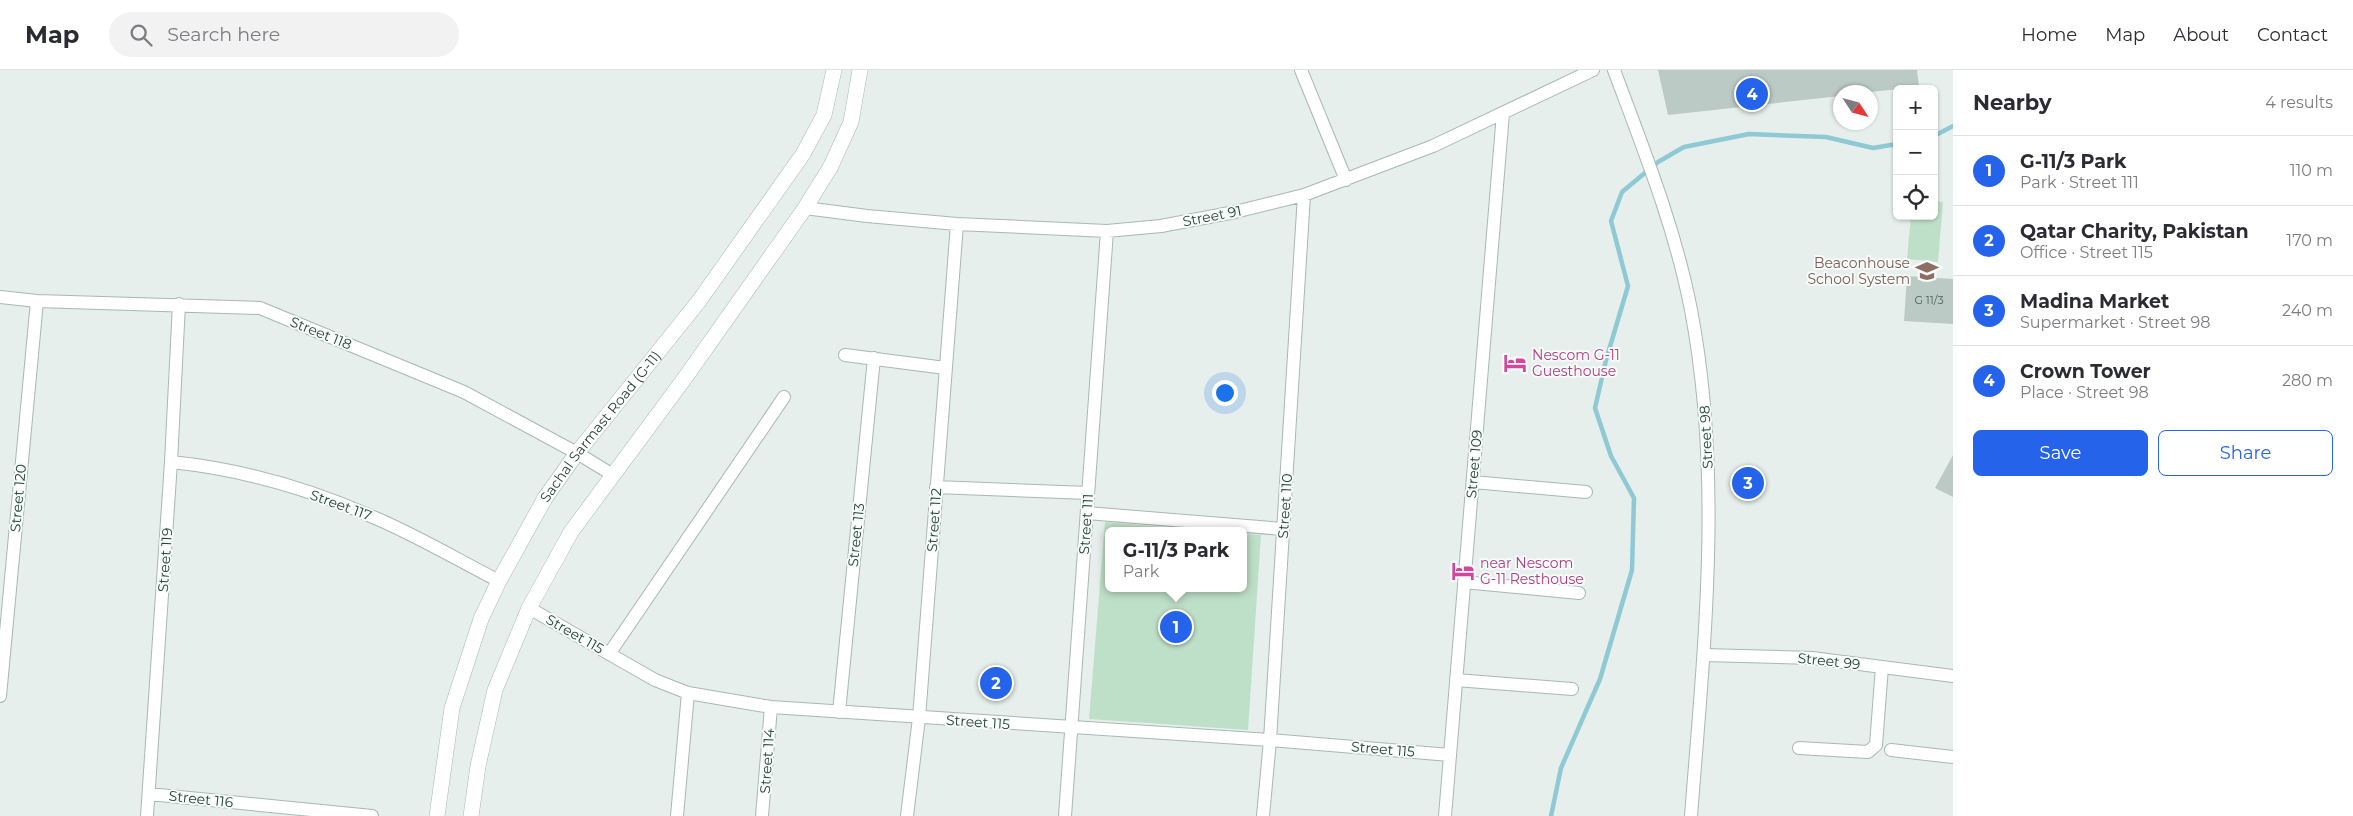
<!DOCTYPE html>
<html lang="en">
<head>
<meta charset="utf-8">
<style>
  :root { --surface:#fff; --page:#f2f2f3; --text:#2b2b33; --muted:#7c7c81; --line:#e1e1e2; --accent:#2563eb }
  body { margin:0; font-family:Montserrat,sans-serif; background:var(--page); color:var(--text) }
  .controls { position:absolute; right:15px; top:15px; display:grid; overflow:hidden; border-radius:8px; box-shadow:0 1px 4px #0004 }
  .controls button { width:45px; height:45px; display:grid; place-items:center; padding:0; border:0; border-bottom:1px solid var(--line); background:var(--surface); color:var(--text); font:25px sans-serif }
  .compass { position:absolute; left:1833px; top:15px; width:45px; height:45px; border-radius:50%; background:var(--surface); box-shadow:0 1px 4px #0004; rotate:126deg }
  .you { position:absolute; left:1224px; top:322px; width:18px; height:18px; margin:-12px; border:4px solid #fff; border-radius:50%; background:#1a73e8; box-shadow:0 0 0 8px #1a73e833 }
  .badge { display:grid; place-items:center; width:32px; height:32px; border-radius:50%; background:var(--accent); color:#fff; font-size:16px; font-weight:700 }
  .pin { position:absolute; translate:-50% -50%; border:2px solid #fff; box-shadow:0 1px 5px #0006 }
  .popup { position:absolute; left:1105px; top:457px; width:142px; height:65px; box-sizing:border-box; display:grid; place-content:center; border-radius:8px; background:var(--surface); filter:drop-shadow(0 1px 4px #0005); font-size:16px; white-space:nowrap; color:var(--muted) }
  .popup b { font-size:19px; color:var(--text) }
  .popup::after { content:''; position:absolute; left:50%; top:100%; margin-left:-10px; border:10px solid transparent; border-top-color:var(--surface) }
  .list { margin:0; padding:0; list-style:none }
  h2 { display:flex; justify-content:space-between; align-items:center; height:65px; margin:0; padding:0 20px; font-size:21px }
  h2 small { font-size:16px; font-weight:400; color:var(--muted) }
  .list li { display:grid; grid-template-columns:32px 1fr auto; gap:15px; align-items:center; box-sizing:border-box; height:70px; padding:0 20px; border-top:1px solid var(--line) }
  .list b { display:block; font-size:19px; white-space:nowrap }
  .list p { margin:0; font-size:16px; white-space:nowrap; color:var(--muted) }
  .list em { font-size:16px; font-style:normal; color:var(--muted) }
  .actions { display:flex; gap:10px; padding:15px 20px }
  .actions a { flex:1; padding:11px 0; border:1px solid var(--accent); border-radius:8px; text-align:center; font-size:18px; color:var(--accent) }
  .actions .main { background:var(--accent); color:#fff }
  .icon { flex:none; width:28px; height:28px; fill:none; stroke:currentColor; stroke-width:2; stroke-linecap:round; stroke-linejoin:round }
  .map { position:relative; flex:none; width:1953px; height:746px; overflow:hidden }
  header { display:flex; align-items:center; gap:30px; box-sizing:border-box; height:70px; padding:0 25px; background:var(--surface); border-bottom:1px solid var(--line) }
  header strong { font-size:24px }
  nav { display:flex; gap:28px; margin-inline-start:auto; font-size:18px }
  .search { width:350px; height:45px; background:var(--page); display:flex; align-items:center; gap:12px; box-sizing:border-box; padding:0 18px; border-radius:28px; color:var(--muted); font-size:19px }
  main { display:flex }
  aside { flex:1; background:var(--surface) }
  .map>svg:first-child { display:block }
  .green { fill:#bfe0c8 }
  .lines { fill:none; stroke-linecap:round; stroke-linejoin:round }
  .stream { stroke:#8ec9d4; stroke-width:4.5 }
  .building { fill:#bbcac4 }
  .street-casing { stroke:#a8b8b2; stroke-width:14 }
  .secondary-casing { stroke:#a4bbb3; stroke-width:16 }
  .street { stroke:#fff; stroke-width:12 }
  .secondary { stroke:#fff; stroke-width:15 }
  .labels { text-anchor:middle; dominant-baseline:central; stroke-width:4; stroke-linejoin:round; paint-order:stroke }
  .number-label { font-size:11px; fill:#4a645c }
  .street-label { font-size:14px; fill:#24423a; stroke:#f7fbf9 }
  .education-label { font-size:14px; fill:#785e54; stroke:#f7fbf9; text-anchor:end }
  .hotel-label { font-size:14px; fill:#b23c85; stroke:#f7fbf9; text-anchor:start }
</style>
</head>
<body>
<header>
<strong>Map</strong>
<div class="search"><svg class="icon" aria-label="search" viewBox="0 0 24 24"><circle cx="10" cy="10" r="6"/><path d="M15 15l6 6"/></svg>Search here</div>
<nav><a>Home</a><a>Map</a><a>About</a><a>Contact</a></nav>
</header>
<main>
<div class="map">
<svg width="1953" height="746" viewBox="0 0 1953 746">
  <rect width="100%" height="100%" fill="#e6efeb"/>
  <path class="green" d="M 1934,131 L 1943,132 L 1938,192 L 1907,189 L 1911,146 L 1934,146 Z
    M 1105,452 L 1211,461 L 1108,461 L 1108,518 L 1244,518 L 1244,464 L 1261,465 L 1248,660 L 1089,649 Z"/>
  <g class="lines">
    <path class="stream" d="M 1934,66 L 1953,56
      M 1551,746 L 1561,698 L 1600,609 L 1632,500 L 1634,428 L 1611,386 L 1595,338 L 1606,290 L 1628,216 L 1611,151 L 1622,122 L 1658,92 L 1684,77 L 1749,64 L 1826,67 L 1873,78 L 1897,74"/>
  </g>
  <path class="building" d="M 1658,0 L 1917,0 L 1919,17 L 1870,22 L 1840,22 L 1840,26 L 1668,45 Z
    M 1907,206 L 1953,209 L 1953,254 L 1904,251 Z
    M 1953,385 L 1953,427 L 1935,418 Z"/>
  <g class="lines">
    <defs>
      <path id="street" d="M 1301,0 L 1346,110
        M 1614,0 C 1643,78 1675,157 1691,240 C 1723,407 1704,578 1691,746
        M 805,138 L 867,146 L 957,154 L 1107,161 L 1161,156 L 1235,142 L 1304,125 L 1433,76 L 1593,0
        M 0,227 L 37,231 L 260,238 L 464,322 L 577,383 L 613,405
        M 845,285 L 945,298
        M 171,392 C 240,399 310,419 373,447 C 416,465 458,490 499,511
        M 1473,412 L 1586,422
        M 936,417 L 1088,423
        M 1087,443 L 1283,459
        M 1464,512 L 1579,523
        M 529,538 L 655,610 L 688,623 L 771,637 L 1270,670 L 1450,685
        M 609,584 L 784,327
        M 1704,585 L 1812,588 L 1953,606
        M 1456,610 L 1572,619
        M 0,626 L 37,231
        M 839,642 L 874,288
        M 1799,678 L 1868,682 L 1876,675 L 1882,597
        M 1891,680 L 1953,687
        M 149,724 L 372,746
        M 147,746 L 171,392 L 179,234
        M 677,746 L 688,623
        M 762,746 L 771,637
        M 907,746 L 919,648 L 957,154
        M 1065,746 L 1107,161
        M 1263,746 L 1270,670 L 1304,125
        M 1445,746 L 1503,43"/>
      <g id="secondary">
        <path id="s1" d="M 437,746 L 452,638 L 481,549 L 499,511 L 545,428 L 577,383 L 699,231 L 803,84 L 824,45 L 834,0"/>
        <path d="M 471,746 L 478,696 L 495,620 L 529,538 L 571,462 L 687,305 L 805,138 L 831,96 L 851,52 L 860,0"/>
      </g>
    </defs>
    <use href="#street" class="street-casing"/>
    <use href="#secondary" class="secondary-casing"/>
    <use href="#street" class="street"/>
    <use href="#secondary" class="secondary"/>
  </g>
  <defs>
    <symbol id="school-bare" viewBox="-9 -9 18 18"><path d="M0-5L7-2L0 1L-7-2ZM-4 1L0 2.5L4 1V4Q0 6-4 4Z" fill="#8d6e63" stroke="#f7fbf9" stroke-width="2.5" paint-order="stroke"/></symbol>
    <symbol id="hotel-bare" viewBox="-9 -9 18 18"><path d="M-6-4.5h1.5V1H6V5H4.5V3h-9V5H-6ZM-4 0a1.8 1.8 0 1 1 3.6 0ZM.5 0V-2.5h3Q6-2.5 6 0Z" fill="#d1479c" stroke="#f7fbf9" stroke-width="2.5" paint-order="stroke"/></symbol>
  </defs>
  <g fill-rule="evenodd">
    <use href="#school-bare" x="1911" y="185" width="32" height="32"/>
    <use href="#hotel-bare" x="1499" y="277" width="32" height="32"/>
    <use href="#hotel-bare" x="1447" y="485" width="32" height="32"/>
  </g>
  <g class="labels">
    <g class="number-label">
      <text x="1929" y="230">G 11/3</text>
    </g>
    <g class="street-label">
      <text transform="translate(1212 146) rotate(-11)">Street 91</text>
      <text transform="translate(321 263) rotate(22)">Street 118</text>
      <text stroke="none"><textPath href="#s1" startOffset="430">Sachal Sarmast Road (G-11)</textPath></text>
      <text transform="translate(1706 367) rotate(-93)">Street 98</text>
      <text transform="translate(1474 394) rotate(-85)">Street 109</text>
      <text transform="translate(18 428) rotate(-85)">Street 120</text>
      <text transform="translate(341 435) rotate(20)">Street 117</text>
      <text transform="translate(1285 436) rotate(-86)">Street 110</text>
      <text transform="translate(934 450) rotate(-86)">Street 112</text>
      <text transform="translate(1086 454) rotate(-86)">Street 111</text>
      <text transform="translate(856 465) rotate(-84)">Street 113</text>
      <text transform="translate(165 490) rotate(-86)">Street 119</text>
      <text transform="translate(575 564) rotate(30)">Street 115</text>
      <text transform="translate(1829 591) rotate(6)">Street 99</text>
      <text transform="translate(978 652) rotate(4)">Street 115</text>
      <text transform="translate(1383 679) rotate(5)">Street 115</text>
      <text transform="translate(767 691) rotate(-86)">Street 114</text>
      <text transform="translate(201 729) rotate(6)">Street 116</text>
    </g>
    <g class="education-label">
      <text x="1910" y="193">Beaconhouse<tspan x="1910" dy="16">School System</tspan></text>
    </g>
    <g class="hotel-label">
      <text x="1532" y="285">Nescom G-11<tspan x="1532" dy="16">Guesthouse</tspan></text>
      <text x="1480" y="493">near Nescom<tspan x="1480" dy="16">G-11 Resthouse</tspan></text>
    </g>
  </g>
</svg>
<div class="controls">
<button>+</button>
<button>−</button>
<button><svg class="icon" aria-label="locate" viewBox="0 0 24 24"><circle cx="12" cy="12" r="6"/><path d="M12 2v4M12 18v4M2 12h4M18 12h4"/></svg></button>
</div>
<svg class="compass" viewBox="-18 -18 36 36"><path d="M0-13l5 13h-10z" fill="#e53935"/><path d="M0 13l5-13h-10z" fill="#7c7c81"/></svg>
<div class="you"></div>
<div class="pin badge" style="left:1176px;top:557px">1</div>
<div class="popup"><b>G-11/3 Park</b>Park</div>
<div class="pin badge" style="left:996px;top:613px">2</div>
<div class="pin badge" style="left:1748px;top:413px">3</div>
<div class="pin badge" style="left:1752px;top:24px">4</div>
</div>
<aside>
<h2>Nearby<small>4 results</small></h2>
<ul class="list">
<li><span class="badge">1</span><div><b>G-11/3 Park</b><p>Park · Street 111</p></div><em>110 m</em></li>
<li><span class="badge">2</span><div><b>Qatar Charity, Pakistan</b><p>Office · Street 115</p></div><em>170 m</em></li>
<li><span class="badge">3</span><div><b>Madina Market</b><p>Supermarket · Street 98</p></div><em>240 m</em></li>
<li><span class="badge">4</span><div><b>Crown Tower</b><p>Place · Street 98</p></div><em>280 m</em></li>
</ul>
<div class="actions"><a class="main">Save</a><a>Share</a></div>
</aside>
</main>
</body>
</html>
